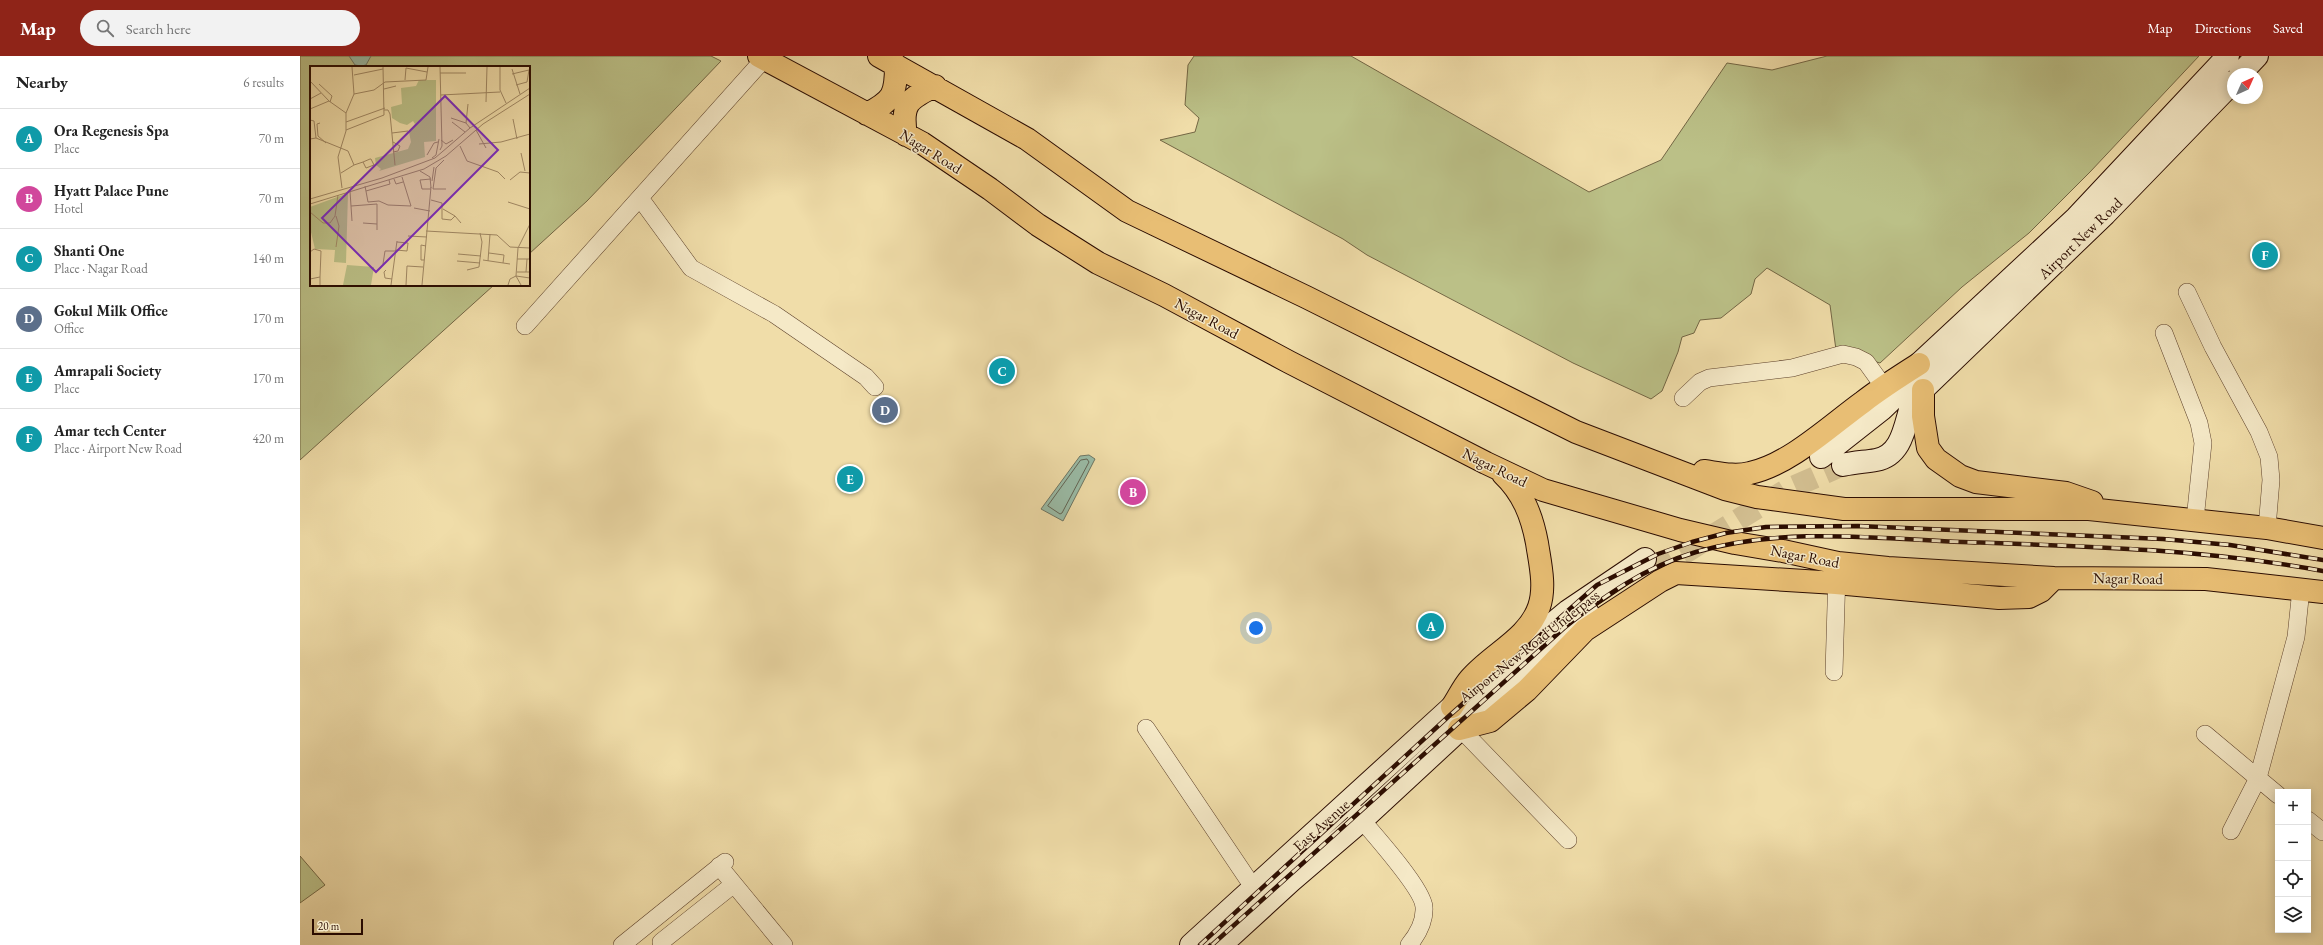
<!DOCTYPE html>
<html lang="en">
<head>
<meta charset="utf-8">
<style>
  :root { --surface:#fff; --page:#f2f2f2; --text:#222; --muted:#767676; --line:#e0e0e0; --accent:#8f2418 }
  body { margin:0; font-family:"EB Garamond",serif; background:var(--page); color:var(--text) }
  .controls { position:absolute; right:12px; bottom:12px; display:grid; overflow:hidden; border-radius:0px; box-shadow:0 2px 10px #0003 }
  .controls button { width:36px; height:36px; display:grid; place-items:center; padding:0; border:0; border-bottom:1px solid var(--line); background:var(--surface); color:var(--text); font:20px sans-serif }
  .compass { position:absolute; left:1927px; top:12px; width:36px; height:36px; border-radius:50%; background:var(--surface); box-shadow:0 2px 10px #0003; rotate:45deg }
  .scale { position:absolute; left:12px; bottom:10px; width:51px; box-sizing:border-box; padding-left:4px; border:2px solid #2b0c00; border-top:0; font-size:11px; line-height:14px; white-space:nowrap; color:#2b0c00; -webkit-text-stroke:3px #f5e9c7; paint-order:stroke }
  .you { position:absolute; left:956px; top:572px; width:14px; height:14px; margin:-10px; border:3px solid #fff; border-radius:50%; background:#1a73e8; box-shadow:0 0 0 6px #1a73e833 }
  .badge { display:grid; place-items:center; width:26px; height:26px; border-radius:50%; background:var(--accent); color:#fff; font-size:13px; font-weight:700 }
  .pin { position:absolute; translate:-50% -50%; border:2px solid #fff; box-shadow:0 1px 4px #0006 }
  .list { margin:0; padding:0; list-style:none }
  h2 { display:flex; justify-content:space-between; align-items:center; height:52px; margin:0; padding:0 16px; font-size:17px }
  h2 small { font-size:13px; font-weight:400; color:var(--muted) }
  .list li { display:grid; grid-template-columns:26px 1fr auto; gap:12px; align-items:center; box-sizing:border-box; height:60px; padding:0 16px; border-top:1px solid var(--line) }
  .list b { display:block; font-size:15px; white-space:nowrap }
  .list p { margin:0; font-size:13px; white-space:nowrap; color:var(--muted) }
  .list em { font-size:13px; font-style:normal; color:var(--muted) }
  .icon { flex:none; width:22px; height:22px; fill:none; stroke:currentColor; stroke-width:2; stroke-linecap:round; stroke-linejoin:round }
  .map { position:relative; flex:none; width:2023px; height:889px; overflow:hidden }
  header { display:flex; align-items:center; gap:24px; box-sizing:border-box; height:56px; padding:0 20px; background:var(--accent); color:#fff }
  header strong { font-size:19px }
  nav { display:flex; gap:22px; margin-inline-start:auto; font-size:14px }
  .search { width:280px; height:36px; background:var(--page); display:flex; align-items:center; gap:10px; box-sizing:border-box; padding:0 14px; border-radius:22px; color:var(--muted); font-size:15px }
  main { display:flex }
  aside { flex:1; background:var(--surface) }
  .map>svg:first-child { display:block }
  .green { fill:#bbc087; stroke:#736644 }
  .water { fill:#9abca7; stroke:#6e7664 }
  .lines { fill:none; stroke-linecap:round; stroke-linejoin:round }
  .shore { stroke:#626454; stroke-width:1 }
  .secondary-tunnel { stroke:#d2be90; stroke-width:22; stroke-dasharray:22 11; stroke-linecap:butt }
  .street-casing { stroke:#5c402a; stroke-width:18 }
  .secondary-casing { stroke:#2b0c00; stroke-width:24 }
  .highway-casing { stroke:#2b0c00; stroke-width:24 }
  .street { stroke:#f5e9c7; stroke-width:17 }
  .secondary { stroke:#f5e9c7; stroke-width:22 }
  .highway { stroke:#e8be74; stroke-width:22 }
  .rail-casing { stroke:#2b0c00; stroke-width:4.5 }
  .rail { stroke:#f5e9c7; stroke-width:3; stroke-dasharray:9; stroke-linecap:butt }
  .labels { text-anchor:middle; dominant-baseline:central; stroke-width:3; stroke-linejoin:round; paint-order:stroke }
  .street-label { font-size:15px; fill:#2b0c00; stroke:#f5e9c7 }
  .inset-road { fill:none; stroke:#a18965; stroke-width:1 }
  .view { fill:#7b2cbf; fill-opacity:0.15; stroke:#7b2cbf; stroke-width:2 }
  .inset-edge { fill:none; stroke:#2b0c00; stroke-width:2 }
</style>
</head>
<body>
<header>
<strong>Map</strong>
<div class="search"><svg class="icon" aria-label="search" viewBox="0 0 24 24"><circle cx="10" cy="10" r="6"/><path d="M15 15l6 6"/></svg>Search here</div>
<nav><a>Map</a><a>Directions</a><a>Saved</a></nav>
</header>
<main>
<aside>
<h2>Nearby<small>6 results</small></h2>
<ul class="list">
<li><span class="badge" style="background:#0f9aa8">A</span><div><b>Ora Regenesis Spa</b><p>Place</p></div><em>70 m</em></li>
<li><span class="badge" style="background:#d1479c">B</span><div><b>Hyatt Palace Pune</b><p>Hotel</p></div><em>70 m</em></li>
<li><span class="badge" style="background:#0f9aa8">C</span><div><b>Shanti One</b><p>Place · Nagar Road</p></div><em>140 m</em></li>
<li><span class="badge" style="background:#5c6f8a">D</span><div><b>Gokul Milk Office</b><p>Office</p></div><em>170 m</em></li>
<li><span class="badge" style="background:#0f9aa8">E</span><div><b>Amrapali Society</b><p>Place</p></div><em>170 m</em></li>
<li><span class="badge" style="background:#0f9aa8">F</span><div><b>Amar tech Center</b><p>Place · Airport New Road</p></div><em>420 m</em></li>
</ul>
</aside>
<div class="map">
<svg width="2023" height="889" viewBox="0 0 2023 889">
  <rect width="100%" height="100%" fill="#f0dda9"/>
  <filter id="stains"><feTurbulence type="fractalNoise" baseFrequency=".005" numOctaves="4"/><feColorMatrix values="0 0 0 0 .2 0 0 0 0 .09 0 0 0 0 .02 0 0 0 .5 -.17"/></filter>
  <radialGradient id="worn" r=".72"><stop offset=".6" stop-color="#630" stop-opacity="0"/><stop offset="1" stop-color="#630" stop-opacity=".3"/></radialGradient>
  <path class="green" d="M 0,0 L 411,0 L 421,5 L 287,145 L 229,198 L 229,11 L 11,11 L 11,229 L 194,229 L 0,404 Z
    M 894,0 L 1051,0 L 1289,136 L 1361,104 L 1427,7 L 1472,14 L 1527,0 L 1899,0 L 1790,116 L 1729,177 L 1662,231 L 1580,307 L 1536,294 L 1530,249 L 1467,212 L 1455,223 L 1451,238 L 1421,262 L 1400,264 L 1394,277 L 1382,281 L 1378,296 L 1362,335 L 1351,343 L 1273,307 L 1067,199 L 1043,183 L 860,84 L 895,76 L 899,62 L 885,49 L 888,9 Z
    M 0,800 L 25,829 L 0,847 Z"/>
  <path class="water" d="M 49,0 L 71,0 L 66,9 L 61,10 L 55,9 Z
    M 789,399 L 795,403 L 763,465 L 741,453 L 780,400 Z"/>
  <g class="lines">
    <path class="shore" d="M 781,404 L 787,403 L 789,406 L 762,457 L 760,458 L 748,450 Z"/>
    <path class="secondary-tunnel" d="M 1354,516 L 1486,434 L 1543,409"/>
    <defs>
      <path id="street" d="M 340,142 L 391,212 L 474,258 L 566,321 L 575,331
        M 1887,236 L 1913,291 L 1959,376 L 1969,401 L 1971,424 L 1967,472
        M 225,270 L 464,3
        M 1864,277 L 1899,367 L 1903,387 L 1895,464
        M 1383,342 L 1400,326 L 1409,322 L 1492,312 L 1543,298 L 1556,301 L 1566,306 L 1584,331
        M 1534,616 L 1537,516
        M 1153,665 L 1268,784
        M 846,672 L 953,831
        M 1905,678 L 1978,739
        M 1046,746 C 1062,765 1123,831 1124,851 C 1125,865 1118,878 1109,889
        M 2008,764 L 2023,776
        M 1931,775 L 1958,722 L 1996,581 L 2001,533
        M 419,810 L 484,889
        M 361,886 L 434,828
        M 322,889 L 425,806"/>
      <path id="secondary" d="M 1940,18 L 1957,0
        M 1521,401 L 1582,353 L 1607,329 L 1619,308 L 1776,162 L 1928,0
        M 1543,409 C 1554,406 1565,406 1576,404 C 1605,399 1605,363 1614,342 L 1805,158 L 1933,26
        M 891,889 L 1152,651 L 1268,555 L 1345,503
        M 921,889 L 991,825 L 1061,765 L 1280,562 L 1288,557"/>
      <path id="highway" d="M 459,0 L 622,87 L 690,133 L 738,169 L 798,207 L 864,239 L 989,306 L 1186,407 L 1243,434 L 1380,474 L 1435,487 L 1483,495 L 1538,507 L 1588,512 L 1754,522 L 1906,523 L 2023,536
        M 579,0 L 727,83 L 827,155 L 1006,241 L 1276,376 L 1425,433 L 1457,441 L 1544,453 L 1789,453 L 1967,472 L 2023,482
        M 567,58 C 593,44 596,39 596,9
        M 606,79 C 601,48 608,43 635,30
        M 1623,334 L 1623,360 L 1628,392 L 1636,403 L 1660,420 L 1676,426 L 1766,437 L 1792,446
        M 1404,415 C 1419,417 1435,421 1450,417 C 1489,409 1531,369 1563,346 C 1581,332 1600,320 1619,308
        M 1152,651 C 1158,642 1163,631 1170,623 C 1191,598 1228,583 1239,551 C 1246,531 1240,507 1237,487 C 1232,460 1223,437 1203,418
        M 1159,673 L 1190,665 L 1227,634 L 1285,574 L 1360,525 L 1376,517 L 1536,527 L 1699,542 L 1729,541 L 1741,535 L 1754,522"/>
    </defs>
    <use href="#street" class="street-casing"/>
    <use href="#secondary" class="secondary-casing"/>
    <use href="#highway" class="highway-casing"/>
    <use href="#street" class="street"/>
    <use href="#secondary" class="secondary"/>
    <use href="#highway" class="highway"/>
    <defs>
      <path id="rail" d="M 900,889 L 1149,660 L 1297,529 L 1358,498 L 1392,486 L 1426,477 L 1466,471 L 1558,470 L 1863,483 L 1930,489 L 2023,504
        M 912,889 L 1264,572 C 1304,540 1345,511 1396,496 C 1482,471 1574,482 1662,486 C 1783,490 1904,493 2023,515"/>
    </defs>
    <use href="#rail" class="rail-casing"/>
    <use href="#rail" class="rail"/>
  </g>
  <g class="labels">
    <g class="street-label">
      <text transform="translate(631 95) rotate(32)">Nagar Road</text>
      <text transform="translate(1780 182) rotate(-44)">Airport New Road</text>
      <text transform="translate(907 262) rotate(28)">Nagar Road</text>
      <text transform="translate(1195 411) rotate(26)">Nagar Road</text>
      <text transform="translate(1505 500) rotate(11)">Nagar Road</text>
      <text transform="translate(1828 522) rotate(1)">Nagar Road</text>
      <text transform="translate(1229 590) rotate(-38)">Airport New Road Underpass</text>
      <text transform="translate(1021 769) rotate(-42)">East Avenue</text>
    </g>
  </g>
  <g transform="translate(10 10)">
    <rect width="220" height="220" fill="#f0dda9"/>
    <path d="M 109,14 L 126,14 L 126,75 L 114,76 L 115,91 L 69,105 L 71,103 L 66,99 L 65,92 L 98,83 L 101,76 L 99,66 L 105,58 L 103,55 L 97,59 L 90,57 L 82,52 L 81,41 L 92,38 L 91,22 L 106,20 ZM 38,127 L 36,197 L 24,196 L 25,184 L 5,183 L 0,162 L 0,141 ZM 37,199 L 64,201 L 61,219 L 33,219 Z" fill="#bbc087"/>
    <path class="inset-road" d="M 130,1 L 132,80 L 130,84M 190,1 L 190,24 L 196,37M 202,3 L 210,28M 130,7 L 156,7M 202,8 L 219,4 L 217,16 L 206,19M 44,9 L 73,3M 95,14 L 96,2 L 117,6M 0,15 L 19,35 L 36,47M 9,18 L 22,30 L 20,36M 74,23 L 86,20M 44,28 L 64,24 L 75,16 L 116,14 L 118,1M 131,29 L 190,26M 0,33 L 11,27M 176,36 L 177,1M 0,43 L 19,35M 74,44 L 78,44 L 80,48 L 85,99M 141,52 L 156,57 L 160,62M 203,53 L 207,73M 0,54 L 4,55 L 6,72M 36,56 L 75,42M 142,56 L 155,66M 10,57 L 7,58 L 8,70 L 16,77M 156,57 L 158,38M 36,64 L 74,49 L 73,1M 166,64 L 176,82M 82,67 L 98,65M 0,73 L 6,72 L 38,85 L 44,99 L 53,96 L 60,93 L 61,93 L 64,99 L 56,102 L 53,96M 131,74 L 136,78 L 143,74M 83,76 L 90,80 L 88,85 L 83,86M 169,78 L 191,76 L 220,68M 150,80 L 157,95 L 188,106 L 195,113M 211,87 L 215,105M 117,89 L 124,77 L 128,76M 122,92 L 126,89 L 129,73M 110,105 L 120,111 L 121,122M 31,107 L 44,99M 84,113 L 86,118 L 93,116M 200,114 L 210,106 L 220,107M 122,115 L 124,101M 55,120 L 58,136 L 69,135 L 78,139 L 101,140 L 92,111M 32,122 L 28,91 L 36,65 L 36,47 L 44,28 L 42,1M 121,123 L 112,123 L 110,114 L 121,113M 123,123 L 136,123M 123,123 L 126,102 L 134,94M 40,125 L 42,155M 56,125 L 80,118 L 79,114M 0,133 L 72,112 L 125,92 L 160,62 L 220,22M 121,134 L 132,137 L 132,153 L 141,154 L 145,150M 198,136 L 220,143M 0,138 L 114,103 L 136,90 L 173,58 L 220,28M 41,140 L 67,138 L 67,164M 104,142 L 120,145M 133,143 L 145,150 L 151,157M 0,146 L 13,157 L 20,157 L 25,150 L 28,129M 26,150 L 29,160 L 26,181M 53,157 L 67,158M 116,165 L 187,169 L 200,181 L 220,182M 98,170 L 117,171M 86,184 L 97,185 L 98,177 L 87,176M 0,186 L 4,183 L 11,185 L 10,211M 179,187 L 194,189 L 193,197M 148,188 L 171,190M 207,193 L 220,193M 114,194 L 111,194 L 111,179 L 116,180M 173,194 L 200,198M 147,195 L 170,197M 178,195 L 180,168M 73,198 L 75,185 L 86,185M 76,204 L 74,206 L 75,212 L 82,213M 157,204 L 169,201 L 172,176 L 170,167M 207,206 L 220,206M 216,206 L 217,193M 0,213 L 10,211 L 10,219M 81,219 L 87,175M 96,219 L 97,200 L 113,201M 112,219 L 121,121M 198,219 L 200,213 L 206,210 L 220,212M 211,219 L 206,210 L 208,182 L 220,158"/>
    <path class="view" d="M 135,30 L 188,84 L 66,206 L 12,152 Z"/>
    <rect width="220" height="220" class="inset-edge"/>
  </g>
  <rect width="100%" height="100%" filter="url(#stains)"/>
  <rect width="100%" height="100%" fill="url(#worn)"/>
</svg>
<div class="controls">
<button>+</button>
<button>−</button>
<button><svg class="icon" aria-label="locate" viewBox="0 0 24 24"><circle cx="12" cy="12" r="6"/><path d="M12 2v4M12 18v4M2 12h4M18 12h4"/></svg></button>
<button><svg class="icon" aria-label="layers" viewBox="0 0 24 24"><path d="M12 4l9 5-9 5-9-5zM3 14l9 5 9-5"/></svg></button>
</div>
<svg class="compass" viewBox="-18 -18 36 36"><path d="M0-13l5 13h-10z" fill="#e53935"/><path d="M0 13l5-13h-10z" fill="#767676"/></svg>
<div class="scale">20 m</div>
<div class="you"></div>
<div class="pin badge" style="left:1131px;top:570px;background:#0f9aa8">A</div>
<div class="pin badge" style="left:833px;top:436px;background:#d1479c">B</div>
<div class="pin badge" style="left:702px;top:315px;background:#0f9aa8">C</div>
<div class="pin badge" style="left:585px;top:354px;background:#5c6f8a">D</div>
<div class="pin badge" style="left:550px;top:423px;background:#0f9aa8">E</div>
<div class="pin badge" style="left:1965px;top:199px;background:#0f9aa8">F</div>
</div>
</main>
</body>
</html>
